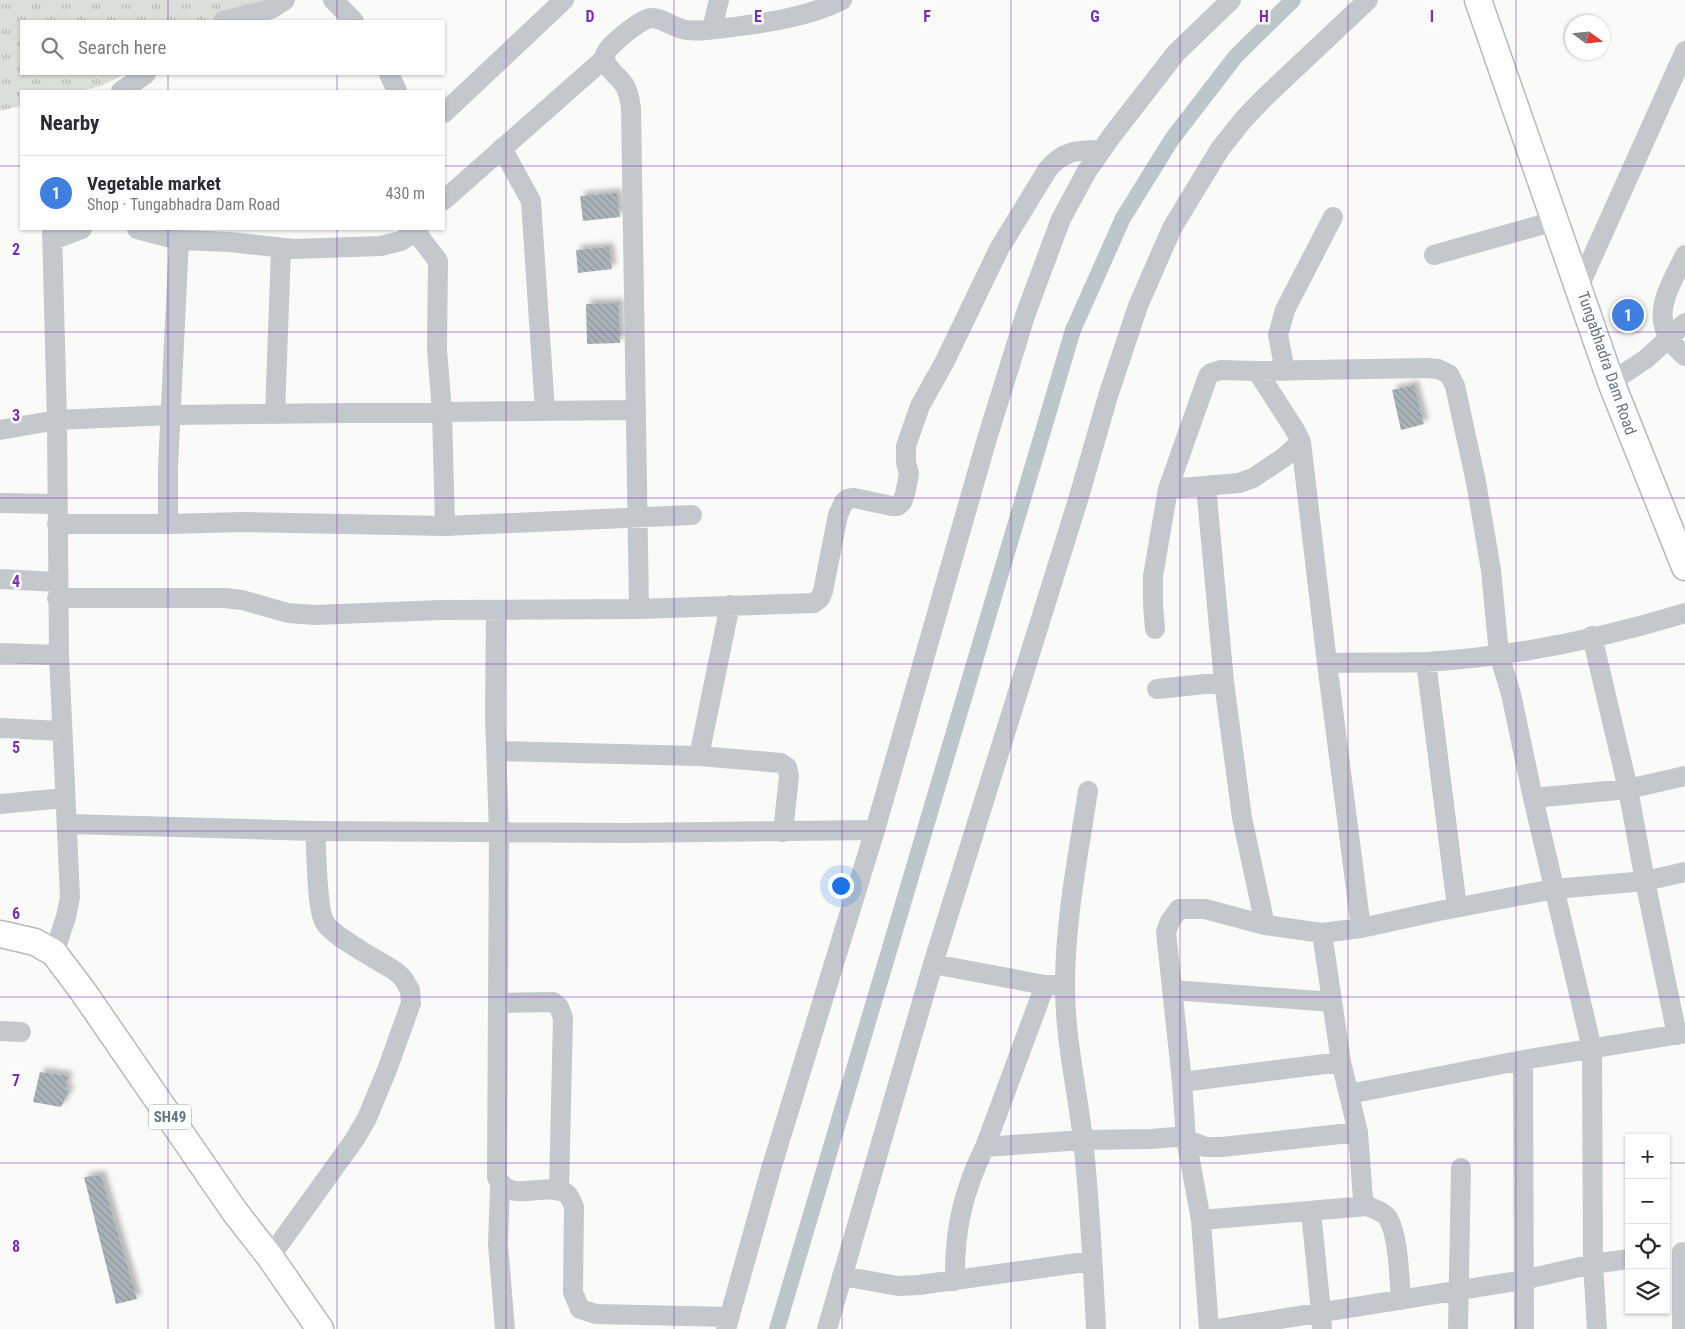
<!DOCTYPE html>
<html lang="en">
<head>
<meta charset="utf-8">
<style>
  :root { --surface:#fff; --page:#f7f7f7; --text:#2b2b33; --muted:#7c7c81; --line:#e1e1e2; --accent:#e4572e }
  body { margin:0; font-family:"Roboto Condensed",sans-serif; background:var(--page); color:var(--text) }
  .controls { position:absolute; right:15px; bottom:15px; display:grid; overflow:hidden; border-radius:0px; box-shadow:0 1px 4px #0004 }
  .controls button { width:45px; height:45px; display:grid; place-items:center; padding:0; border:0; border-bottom:1px solid var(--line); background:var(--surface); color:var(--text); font:25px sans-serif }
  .compass { position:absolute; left:1565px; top:15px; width:45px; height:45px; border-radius:50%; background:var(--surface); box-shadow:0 1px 4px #0004; rotate:105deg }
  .you { position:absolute; left:840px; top:885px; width:18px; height:18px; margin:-12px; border:4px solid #fff; border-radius:50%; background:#1a73e8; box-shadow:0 0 0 8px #1a73e833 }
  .badge { display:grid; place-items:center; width:32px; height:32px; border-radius:50%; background:var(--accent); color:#fff; font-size:16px; font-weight:700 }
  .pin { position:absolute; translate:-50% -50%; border:2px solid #fff; box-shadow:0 1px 5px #0006 }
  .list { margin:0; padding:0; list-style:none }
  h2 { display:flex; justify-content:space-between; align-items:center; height:65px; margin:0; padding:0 20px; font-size:21px }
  h2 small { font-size:16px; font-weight:400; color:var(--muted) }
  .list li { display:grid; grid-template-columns:32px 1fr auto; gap:15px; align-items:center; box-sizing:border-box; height:75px; padding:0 20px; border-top:1px solid var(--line) }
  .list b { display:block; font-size:19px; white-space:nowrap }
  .list p { margin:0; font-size:16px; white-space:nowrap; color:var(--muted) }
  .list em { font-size:16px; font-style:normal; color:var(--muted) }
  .icon { flex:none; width:28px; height:28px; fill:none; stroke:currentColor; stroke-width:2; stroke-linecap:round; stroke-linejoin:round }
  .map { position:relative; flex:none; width:1685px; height:1329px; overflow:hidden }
  .search { position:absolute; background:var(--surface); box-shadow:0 1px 4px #0004; left:20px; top:20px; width:425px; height:55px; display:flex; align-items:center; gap:12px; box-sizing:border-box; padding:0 18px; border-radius:0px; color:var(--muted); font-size:19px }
  .panel { position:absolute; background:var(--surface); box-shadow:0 1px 4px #0004; left:20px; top:90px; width:425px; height:140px; border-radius:0px }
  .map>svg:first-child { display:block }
  .grass { fill:url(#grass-tufts) }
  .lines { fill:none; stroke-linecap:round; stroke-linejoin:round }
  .canal { stroke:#bbc7cb; stroke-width:16 }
  .building { fill:url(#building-back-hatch); filter:url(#shadow) }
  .major-casing { stroke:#b5babe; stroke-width:29 }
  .minor { stroke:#c3c8cc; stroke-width:20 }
  .major { stroke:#fff; stroke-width:26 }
  .grid { fill:none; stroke:#7b2cbf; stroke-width:1; stroke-opacity:0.55 }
  .labels { text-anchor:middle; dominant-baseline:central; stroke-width:5; stroke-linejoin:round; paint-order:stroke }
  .shield { fill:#fff; stroke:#939fa8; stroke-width:1 }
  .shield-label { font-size:15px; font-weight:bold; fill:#657683 }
  .street-label { font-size:16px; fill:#657683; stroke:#fff }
  .grid-label { font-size:16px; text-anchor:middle; font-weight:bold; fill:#7b2cbf; stroke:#fff; stroke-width:5; stroke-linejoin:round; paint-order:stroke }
</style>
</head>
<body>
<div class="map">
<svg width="1685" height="1329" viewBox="0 0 1685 1329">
  <defs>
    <pattern id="grass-tufts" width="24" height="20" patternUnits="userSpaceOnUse" patternTransform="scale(1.25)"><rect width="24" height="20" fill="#dadfd7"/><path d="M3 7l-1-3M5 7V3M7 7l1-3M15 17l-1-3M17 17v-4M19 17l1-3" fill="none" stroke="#b4b9b4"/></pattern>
    <pattern id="building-back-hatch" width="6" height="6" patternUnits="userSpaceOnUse" patternTransform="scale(1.25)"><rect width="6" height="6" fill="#aab3b9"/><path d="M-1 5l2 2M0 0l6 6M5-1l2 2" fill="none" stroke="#8e969c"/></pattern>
    <filter id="shadow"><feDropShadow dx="4.5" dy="-4.5" stdDeviation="2.5" flood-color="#0004"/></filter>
  </defs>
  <rect width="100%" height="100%" fill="#fafaf8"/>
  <path class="grass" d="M 0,0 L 269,0 L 227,21 L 21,21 L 21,74 L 125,74 L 101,86 L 80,91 L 21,91 L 21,106 L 0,111 Z"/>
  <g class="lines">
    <path class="canal" d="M 777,1329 L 1073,330 L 1123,218 L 1172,139 L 1236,56 L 1293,0"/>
  </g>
  <path class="building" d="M 617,193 L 620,217 L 583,221 L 580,196 Z
    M 609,247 L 612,269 L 578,273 L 576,250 Z
    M 619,303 L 620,343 L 587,344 L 586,304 Z
    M 1414,385 L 1424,424 L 1401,430 L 1392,390 Z
    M 40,1072 L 68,1076 L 66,1089 L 70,1090 L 61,1107 L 33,1102 Z
    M 101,1175 L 137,1299 L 116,1304 L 84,1177 Z"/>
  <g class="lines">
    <defs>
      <path id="major" d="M 1478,0 L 1611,382 L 1685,567
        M 0,934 L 35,942 L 54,953 L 82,990 L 235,1212 L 270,1257 L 320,1329"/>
    </defs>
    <use href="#major" class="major-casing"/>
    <path class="minor" d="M 333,0 L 354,21
      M 223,21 L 271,9 L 285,0
      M 712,29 L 719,0
      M 389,74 L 397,91
      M 121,91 L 146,74
      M 444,113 L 564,0
      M 502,148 L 531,201 L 545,411
      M 444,200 L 605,58
      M 137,229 L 179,240 L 230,242 L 293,249 L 381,246 L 401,241 L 419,229
      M 416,232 L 438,261 L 437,349 L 442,412 L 445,526
      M 53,240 L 82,229
      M 1434,255 L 1555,221
      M 1685,255 C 1667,292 1645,323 1685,356
      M 1578,289 L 1685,51
      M 1257,371 L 1295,430 L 1301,442 L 1327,663 L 1361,928
      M 1285,371 L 1278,335 L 1285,310 L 1333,217
      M 1611,382 L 1646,359 L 1685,323
      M 275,414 L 281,249
      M 0,430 L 57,420 L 52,229
      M 1206,486 L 1224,682 L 1242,818 L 1265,925
      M 1168,489 L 1239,483 L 1253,478 L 1283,458 L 1301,442
      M 0,503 L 57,504
      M 57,524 L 168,524 L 242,522 L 445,526 L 692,515
      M 168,524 L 168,467 L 179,240
      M 0,579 L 57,582
      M 57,598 L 225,598 L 242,600 L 288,613 L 315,615 L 441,610 L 639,609 L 814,603 L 820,598 L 823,591 L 838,515 L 844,502 L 847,499 L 854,498 L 892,506 L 898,506 L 902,502 L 905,494 L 909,474 L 906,462 L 906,446 L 920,406 L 945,361 L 999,249 L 1048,169 C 1064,150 1078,150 1102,150
      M 639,609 L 631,108 C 630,101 629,93 625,86 C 620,77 603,67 605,55 C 607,46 642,18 651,18 C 661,17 675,29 687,30 C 699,32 713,29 725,28 C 764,23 806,18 842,0
      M 496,610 L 495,716 L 499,832 L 497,1177 C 508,1205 547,1181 566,1193 C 570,1196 572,1202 574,1207 L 573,1292 L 580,1309 L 596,1314 L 730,1317
      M 1155,629 L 1153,605 L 1153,576 L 1168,489 L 1208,376 L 1211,373 L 1221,370 L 1257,371 L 1427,368 L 1438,369 L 1449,374 L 1455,386 L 1476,482 L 1491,570 L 1499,654 L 1511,694 L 1533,798 L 1592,1049 L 1593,1264 L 1597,1329
      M 1592,636 L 1628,789 L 1645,881 L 1677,1035
      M 0,653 L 59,655
      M 1426,662 L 1457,907
      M 1327,663 C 1360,662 1393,663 1426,662 C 1512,657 1603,638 1685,613
      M 1157,689 L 1224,682
      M 0,728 L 61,731
      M 497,751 L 699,756 L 781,763 L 787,767 L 789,776 L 783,832
      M 699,756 L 730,605
      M 1088,791 C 1078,856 1065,920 1065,986 C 1065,1039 1077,1088 1083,1140 C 1090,1203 1093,1266 1096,1329
      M 1533,798 L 1628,789 L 1685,776
      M 0,804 L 65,798
      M 68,824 L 315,831 L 627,833 L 875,830
      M 54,953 L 66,917 L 70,897 L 59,655 L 57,420 L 170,415 L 635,410
      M 933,964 L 1045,985 L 1058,985
      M 1173,990 L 1332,1002
      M 499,1003 L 553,1002 L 559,1007 L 563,1018 L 559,1191
      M 0,1031 L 21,1032
      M 1523,1060 L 1524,1329
      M 1182,1082 L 1341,1062
      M 1349,1094 L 1523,1060 L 1685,1033
      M 1358,1132 L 1363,1199 L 1367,1206 C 1374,1209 1383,1211 1388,1218 C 1399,1237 1399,1278 1401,1300
      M 985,1147 L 1083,1140 L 1151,1139 L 1175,1137 L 1186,1139 L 1205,1147 L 1222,1147 L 1358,1132 L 1341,1062 L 1322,933
      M 500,1186 L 498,1244 L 505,1329
      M 1311,1211 L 1321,1312 L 1322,1329
      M 1201,1220 L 1367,1206
      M 1682,1252 L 1682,1329
      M 270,1257 L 355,1139 L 367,1118 L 387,1070 L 411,1003 L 410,990 L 403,978 L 395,971 C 379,961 334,937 325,923 C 316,909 317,850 315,831
      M 842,1276 L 898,1286 L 919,1285 L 1092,1261
      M 955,1281 C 954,1231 963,1191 985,1147 L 1045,985
      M 726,1329 L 771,1169 L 875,830 L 986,442 L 1026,313 L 1061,219 L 1087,171 L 1113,134 L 1176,53 L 1231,0
      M 827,1329 L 933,964 L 1078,500 L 1108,396 L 1138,306 L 1172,228 L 1220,149 L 1243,120 L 1264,98 L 1368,0
      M 1209,1329 L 1201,1220 L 1186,1139 L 1182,1082 L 1166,932 L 1170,921 L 1179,909 L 1205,909 L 1265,925 L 1322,933 L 1361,928 L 1439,911 L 1554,889 L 1645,881 L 1685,872
      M 1218,1329 L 1523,1280 L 1593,1264 L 1629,1259
      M 1458,1329 L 1461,1168"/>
    <use href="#major" class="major"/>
  </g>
  <path class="grid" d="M 168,0 L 168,21M 337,0 L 337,21M 506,0 L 506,1329M 674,0 L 674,1329M 842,0 L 842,1329M 1011,0 L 1011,1329M 1180,0 L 1180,1329M 1348,0 L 1348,1329M 1516,0 L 1516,1329M 168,74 L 168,91M 337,74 L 337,91M 0,166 L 21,166M 444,166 L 1685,166M 168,229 L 168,1329M 337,229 L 337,1329M 0,332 L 1685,332M 0,498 L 1685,498M 0,664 L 1685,664M 0,831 L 1685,831M 0,997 L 1685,997M 0,1163 L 1629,1163M 1666,1163 L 1685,1163"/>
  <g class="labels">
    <rect class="shield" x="149" y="1104.5" width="42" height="25" rx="4"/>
    <g class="shield-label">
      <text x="170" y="1117">SH49</text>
    </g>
    <g class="street-label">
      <text transform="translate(1607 363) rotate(71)">Tungabhadra Dam Road</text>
    </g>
  </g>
  <g class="grid-label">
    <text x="590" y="22">D</text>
    <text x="758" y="22">E</text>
    <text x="927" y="22">F</text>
    <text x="1095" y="22">G</text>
    <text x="1264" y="22">H</text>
    <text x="1432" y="22">I</text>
    <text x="16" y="255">2</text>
    <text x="16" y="421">3</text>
    <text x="16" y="587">4</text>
    <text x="16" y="753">5</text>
    <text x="16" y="919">6</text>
    <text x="16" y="1086">7</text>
    <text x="16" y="1252">8</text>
  </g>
</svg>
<div class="controls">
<button>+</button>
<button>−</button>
<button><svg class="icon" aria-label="locate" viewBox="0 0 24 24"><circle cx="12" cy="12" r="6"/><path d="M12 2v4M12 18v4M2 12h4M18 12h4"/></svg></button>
<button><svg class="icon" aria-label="layers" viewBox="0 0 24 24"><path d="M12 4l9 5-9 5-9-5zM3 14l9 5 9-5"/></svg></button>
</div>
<svg class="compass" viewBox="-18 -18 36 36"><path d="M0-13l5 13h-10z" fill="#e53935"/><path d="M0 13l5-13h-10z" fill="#7c7c81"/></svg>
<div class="you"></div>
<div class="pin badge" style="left:1628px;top:315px;background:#3f7fe0">1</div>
<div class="search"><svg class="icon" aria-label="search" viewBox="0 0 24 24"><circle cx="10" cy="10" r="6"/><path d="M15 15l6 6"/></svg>Search here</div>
<section class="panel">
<h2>Nearby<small></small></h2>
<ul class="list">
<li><span class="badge" style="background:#3f7fe0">1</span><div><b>Vegetable market</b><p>Shop · Tungabhadra Dam Road</p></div><em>430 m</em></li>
</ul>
</section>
</div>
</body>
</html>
